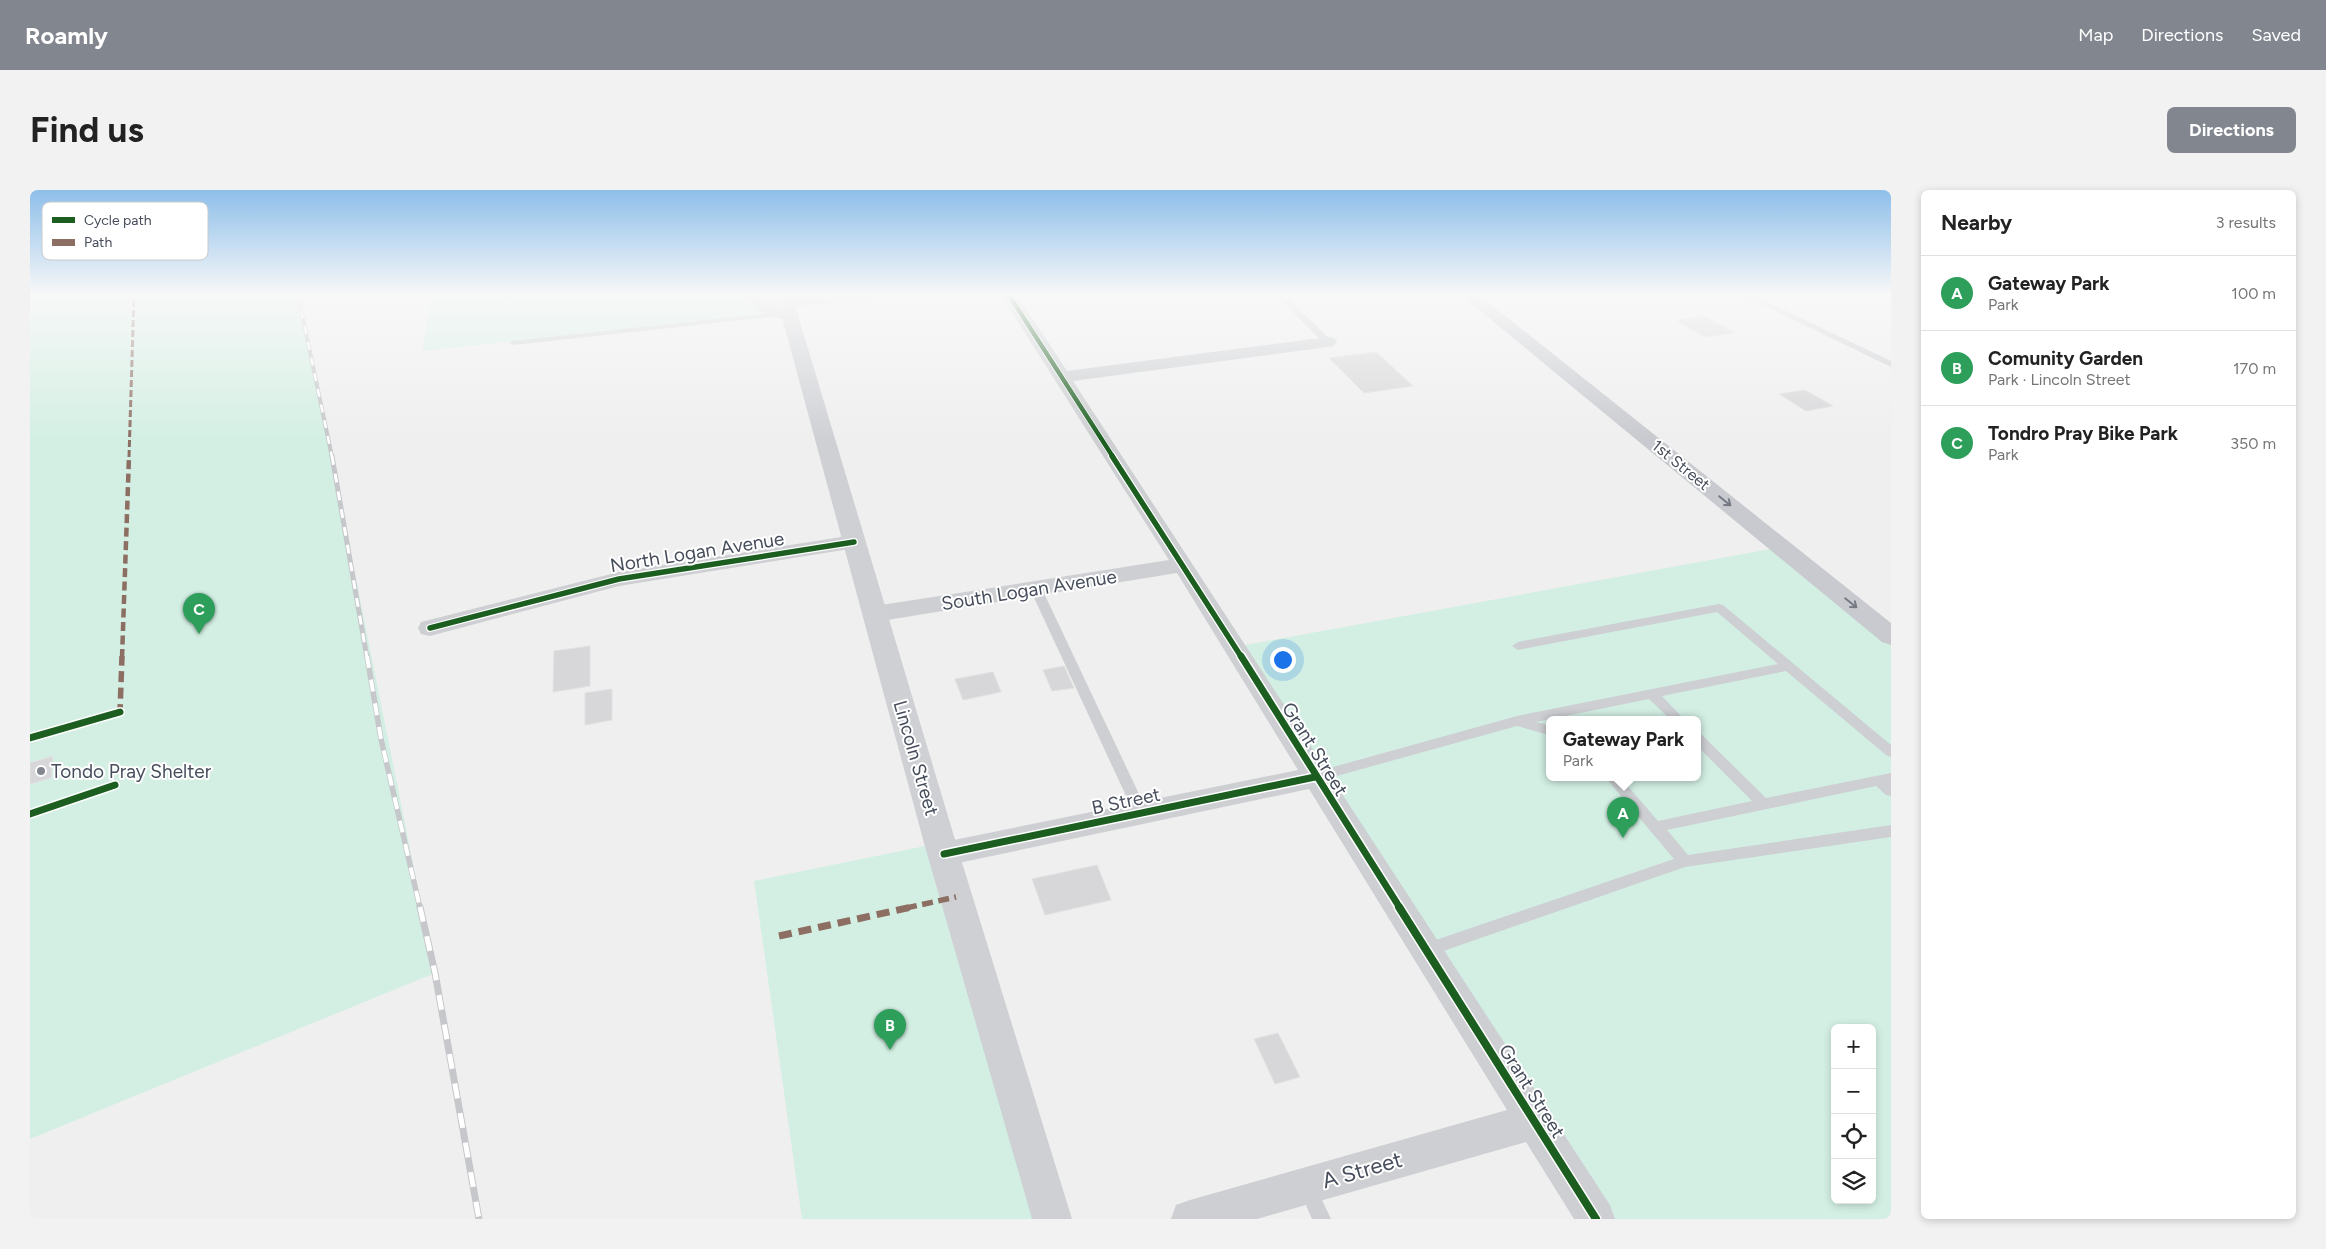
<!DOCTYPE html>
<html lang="en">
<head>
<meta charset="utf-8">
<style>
  :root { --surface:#fff; --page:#f2f2f2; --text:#222; --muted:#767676; --line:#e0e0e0; --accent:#82868f }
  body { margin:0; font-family:Figtree,sans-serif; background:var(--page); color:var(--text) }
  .controls { position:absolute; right:15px; bottom:15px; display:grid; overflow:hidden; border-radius:8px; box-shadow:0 2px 8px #0003 }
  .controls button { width:45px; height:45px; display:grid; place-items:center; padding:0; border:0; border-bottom:1px solid var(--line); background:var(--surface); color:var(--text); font:25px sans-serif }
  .you { position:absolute; left:1252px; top:469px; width:18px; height:18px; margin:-12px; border:4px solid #fff; border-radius:50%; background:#1a73e8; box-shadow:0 0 0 8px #1a73e833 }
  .badge { display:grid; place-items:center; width:32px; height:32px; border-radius:50%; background:var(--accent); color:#fff; font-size:16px; font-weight:700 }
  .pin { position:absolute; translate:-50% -41px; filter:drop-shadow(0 1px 2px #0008) }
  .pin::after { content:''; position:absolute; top:26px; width:18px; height:15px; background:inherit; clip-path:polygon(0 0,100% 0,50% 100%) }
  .popup { position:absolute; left:1516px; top:526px; width:155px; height:65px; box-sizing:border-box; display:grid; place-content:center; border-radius:8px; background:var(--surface); filter:drop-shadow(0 1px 4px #0005); font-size:16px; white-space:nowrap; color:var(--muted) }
  .popup b { font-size:19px; color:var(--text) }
  .popup::after { content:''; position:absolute; left:50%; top:100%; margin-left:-10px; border:10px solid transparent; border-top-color:var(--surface) }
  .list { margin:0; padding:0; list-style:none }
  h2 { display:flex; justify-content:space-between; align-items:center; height:65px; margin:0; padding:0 20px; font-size:21px }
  h2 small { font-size:16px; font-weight:400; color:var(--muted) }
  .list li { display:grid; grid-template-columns:32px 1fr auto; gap:15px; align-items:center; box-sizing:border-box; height:75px; padding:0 20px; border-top:1px solid var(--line) }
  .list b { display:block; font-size:19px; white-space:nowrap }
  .list p { margin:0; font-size:16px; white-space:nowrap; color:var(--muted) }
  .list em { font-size:16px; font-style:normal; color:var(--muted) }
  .icon { flex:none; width:28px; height:28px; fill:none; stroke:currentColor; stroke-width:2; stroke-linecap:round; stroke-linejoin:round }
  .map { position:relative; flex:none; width:1861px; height:1029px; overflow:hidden; border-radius:8px }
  header { display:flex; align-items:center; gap:30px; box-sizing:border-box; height:70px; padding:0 25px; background:var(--accent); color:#fff }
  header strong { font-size:24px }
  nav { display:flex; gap:28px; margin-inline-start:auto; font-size:18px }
  .intro { display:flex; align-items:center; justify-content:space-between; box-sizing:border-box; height:120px; padding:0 30px }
  h1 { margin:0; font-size:35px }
  .button { padding:12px 22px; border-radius:8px; background:var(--accent); color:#fff; font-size:18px; font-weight:700 }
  main { display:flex; gap:30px; padding:0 30px }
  aside { flex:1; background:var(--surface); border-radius:8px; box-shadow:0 2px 8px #0003 }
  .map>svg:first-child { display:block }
  .green { fill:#d3efe3; fill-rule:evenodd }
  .building { fill:#d7d7d9; stroke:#e1e1e2 }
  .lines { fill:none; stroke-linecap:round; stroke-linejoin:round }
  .lane { fill:#cdcfd2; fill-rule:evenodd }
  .street { fill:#cdcfd2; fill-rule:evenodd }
  .secondary { fill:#ced0d4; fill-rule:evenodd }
  .primary { fill:#c8cacf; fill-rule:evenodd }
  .rail-far3-casing { stroke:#c6c7ca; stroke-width:4 }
  .rail-far2-casing { stroke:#c6c7ca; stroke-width:5 }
  .rail-far1-casing { stroke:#c6c7ca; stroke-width:5.5 }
  .rail-casing { stroke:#c6c7ca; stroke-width:7 }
  .rail-far3 { stroke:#fff; stroke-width:2.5; stroke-dasharray:8; stroke-linecap:butt }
  .rail-far2 { stroke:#fff; stroke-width:3; stroke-dasharray:9; stroke-linecap:butt }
  .rail-far1 { stroke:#fff; stroke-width:4; stroke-dasharray:12; stroke-linecap:butt }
  .rail { stroke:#fff; stroke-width:5; stroke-dasharray:15; stroke-linecap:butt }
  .quiet-far3 { stroke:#8d6e63; stroke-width:3; stroke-dasharray:7 3; stroke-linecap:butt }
  .quiet-far2 { stroke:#8d6e63; stroke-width:4.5; stroke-dasharray:9 4.5; stroke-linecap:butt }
  .quiet-far1 { stroke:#8d6e63; stroke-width:5.5; stroke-dasharray:11 5.5; stroke-linecap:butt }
  .quiet { stroke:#8d6e63; stroke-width:7; stroke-dasharray:13 7; stroke-linecap:butt }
  .cycleway-far3-casing { stroke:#fff; stroke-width:6 }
  .cycleway-far2-casing { stroke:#fff; stroke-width:8 }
  .cycleway-far1-casing { stroke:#fff; stroke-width:10 }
  .cycleway-casing { stroke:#fff; stroke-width:11 }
  .cycleway-far3 { stroke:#1b5e20; stroke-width:4.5 }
  .cycleway-far2 { stroke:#1b5e20; stroke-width:5.5 }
  .cycleway-far1 { stroke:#1b5e20; stroke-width:7 }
  .cycleway { stroke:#1b5e20; stroke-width:8 }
  .oneway { stroke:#747984 }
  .poi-dot { fill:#82868f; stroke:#fff; stroke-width:2 }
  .labels { text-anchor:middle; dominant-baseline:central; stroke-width:4; stroke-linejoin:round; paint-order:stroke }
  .far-street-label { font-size:16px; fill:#464d5b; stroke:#fff }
  .street-label { font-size:19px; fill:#464d5b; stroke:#fff }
  .poi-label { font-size:19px; fill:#464d5b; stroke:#fff; text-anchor:start }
  .near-street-label { font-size:22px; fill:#464d5b; stroke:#fff }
  .key { fill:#fff; stroke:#c8cace; stroke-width:1 }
  .key-label { font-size:14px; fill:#464d5b }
</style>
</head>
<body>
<header>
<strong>Roamly</strong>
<nav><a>Map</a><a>Directions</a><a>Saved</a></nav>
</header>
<div class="intro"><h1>Find us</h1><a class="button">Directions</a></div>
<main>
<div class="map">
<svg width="1861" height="1029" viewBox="0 0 1861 1029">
  <rect width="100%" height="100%" fill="#f0efef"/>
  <path class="green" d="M 0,105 L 269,105 L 405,783 L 0,949 Z
    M 399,105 L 742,105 L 746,122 L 393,161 Z
    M 1752,357 L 1861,448 L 1861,1029 L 1566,1029 L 1204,457 ZM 1519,529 L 1667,529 L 1667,587 L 1519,587 ZM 1805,838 L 1842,838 L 1842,1010 L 1805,1010 Z
    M 910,653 L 1022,1029 L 772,1029 L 724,691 Z"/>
  <path class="building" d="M 1675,126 L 1704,143 L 1674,147 L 1646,130 Z
    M 1346,162 L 1383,196 L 1334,203 L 1299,168 Z
    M 1775,200 L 1803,216 L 1776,221 L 1749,204 Z
    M 560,456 L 560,496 L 523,502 L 524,461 Z
    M 1034,476 L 1044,498 L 1022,501 L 1013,480 Z
    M 963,482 L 971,502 L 933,510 L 925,489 Z
    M 582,499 L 582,530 L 555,535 L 555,503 Z
    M 23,566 L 21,588 L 0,594 L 0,573 Z
    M 1067,675 L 1081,710 L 1015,725 L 1002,689 Z
    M 1248,843 L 1270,887 L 1245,894 L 1224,849 Z"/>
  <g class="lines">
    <path class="lane" d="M 1246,105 L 1254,105 L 1301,150 L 1301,154 L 1295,154 Z
      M 1712,105 L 1722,105 L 1861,171 L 1861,177 Z
      M 747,122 L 751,124 L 750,126 L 483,155 L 479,153 L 483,151 Z
      M 1006,395 L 1012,399 L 1118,623 L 1116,627 L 1111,628 L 1106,627 L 1104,623 L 1000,399 Z
      M 1689,414 L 1693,415 L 1861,555 L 1861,567 L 1856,565 L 1756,481 L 1632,506 L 1654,529 L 1640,529 L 1619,509 L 1506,532 L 1519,535 L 1519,545 L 1487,536 L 1285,592 L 1280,591 L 1278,587 L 1280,583 L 1285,582 L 1487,526 L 1748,474 L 1687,422 L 1488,460 L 1482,456 L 1488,452 Z
      M 1667,543 L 1672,545 L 1736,608 L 1861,583 L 1861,606 L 1856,605 L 1846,596 L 1637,640 L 1658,665 L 1861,635 L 1861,647 L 1655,677 L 1396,767 L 1391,765 L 1388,760 L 1391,755 L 1644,669 L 1575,587 L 1590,587 L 1628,631 L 1722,611 L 1667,556 Z
      M 1277,988 L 1283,991 L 1301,1029 L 1282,1029 L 1268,997 L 1271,991 Z"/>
    <path class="street" d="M 713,105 L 729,105 L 743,116 L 766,120 L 768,124 L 766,128 C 746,132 723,122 713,105 Z
      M 787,105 L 842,105 L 834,110 L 757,118 L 749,113 L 757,108 Z
      M 971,105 L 987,105 L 1037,181 L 1298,147 L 1304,148 L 1307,152 L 1304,156 L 1298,157 L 1043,191 L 1580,1015 L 1585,1029 L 1544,1029 L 1496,952 L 1227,1029 L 1141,1029 L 1146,1015 L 1160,1010 L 1477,920 L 1279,599 L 914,676 L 903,673 L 899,664 L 903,655 L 914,652 L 1268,580 L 1147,383 L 845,432 L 837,430 L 833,424 L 837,418 L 845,416 L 1139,370 Z
      M 824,345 L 832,347 L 835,352 L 832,357 L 589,396 L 400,446 L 391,444 L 388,438 L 391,432 L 589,382 Z"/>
    <path class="secondary" d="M 746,105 L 762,105 L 926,653 L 1042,1029 L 1002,1029 L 894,653 Z"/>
    <path class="primary" d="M 1431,105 L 1449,105 L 1861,433 L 1861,455 L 1852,452 Z"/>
    <defs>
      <path id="rail-far3" d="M 268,105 L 302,267"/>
      <path id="rail-far2" d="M 302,266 L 337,468"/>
      <path id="rail-far1" d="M 337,466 L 351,549 L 390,718"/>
      <path id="rail" d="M 390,717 L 405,783 L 449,1029"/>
    </defs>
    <use href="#rail-far3" class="rail-far3-casing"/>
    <use href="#rail-far2" class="rail-far2-casing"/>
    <use href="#rail-far1" class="rail-far1-casing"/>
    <use href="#rail" class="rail-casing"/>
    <use href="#rail-far3" class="rail-far3"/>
    <use href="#rail-far2" class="rail-far2"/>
    <use href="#rail-far1" class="rail-far1"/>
    <use href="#rail" class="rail"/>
    <path class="quiet-far3" d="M 99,267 L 104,105"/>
    <path class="quiet-far2" d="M 92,468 L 99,266"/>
    <path class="quiet-far1" d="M 87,523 L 90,522 L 92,466
      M 876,718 L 926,707"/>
    <path class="quiet" d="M 749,746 L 882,717"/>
    <defs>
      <path id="cycleway-far3" d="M 979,105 L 1083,267"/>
      <path id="cycleway-far2" d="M 1082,266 L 1212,468
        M 400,438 L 589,389 L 824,352"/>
      <path id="cycleway-far1" d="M 1211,466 L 1370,718
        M 0,548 L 90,522
        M 0,624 L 85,595
        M 914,664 L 1285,587"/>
      <path id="cycleway" d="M 1369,717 L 1566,1029"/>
    </defs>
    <use href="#cycleway-far3" class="cycleway-far3-casing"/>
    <use href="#cycleway-far2" class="cycleway-far2-casing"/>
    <use href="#cycleway-far1" class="cycleway-far1-casing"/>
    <use href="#cycleway" class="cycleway-casing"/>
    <use href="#cycleway-far3" class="cycleway-far3"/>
    <use href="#cycleway-far2" class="cycleway-far2"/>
    <use href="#cycleway-far1" class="cycleway-far1"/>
    <use href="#cycleway" class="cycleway"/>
  </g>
  <defs><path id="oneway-shaft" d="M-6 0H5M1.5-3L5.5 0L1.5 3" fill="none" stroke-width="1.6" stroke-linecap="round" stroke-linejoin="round" transform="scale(1.25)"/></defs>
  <g class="oneway">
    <use href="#oneway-shaft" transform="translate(1695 311) rotate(39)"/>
    <use href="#oneway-shaft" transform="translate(1821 413) rotate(39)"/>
  </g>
  <linearGradient id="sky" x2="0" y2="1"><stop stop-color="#8ebfea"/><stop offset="0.42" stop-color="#f8f8f8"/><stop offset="1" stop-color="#f8f8f8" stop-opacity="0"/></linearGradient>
  <rect width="1861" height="249" fill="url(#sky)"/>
  <circle class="poi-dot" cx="11" cy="581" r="5"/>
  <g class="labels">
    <g class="far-street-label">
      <text transform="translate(1651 275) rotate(39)">1st Street</text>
    </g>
    <g class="street-label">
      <text transform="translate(667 362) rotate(-9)">North Logan Avenue</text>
      <text transform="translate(999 400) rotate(-9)">South Logan Avenue</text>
      <text transform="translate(1285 559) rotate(58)">Grant Street</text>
      <text transform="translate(886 568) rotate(74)">Lincoln Street</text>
      <text transform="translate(1096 611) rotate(-12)">B Street</text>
      <text transform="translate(1502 901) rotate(58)">Grant Street</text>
    </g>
    <g class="poi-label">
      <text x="21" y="581">Tondo Pray Shelter</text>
    </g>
    <g class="near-street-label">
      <text transform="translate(1332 980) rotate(-16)">A Street</text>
    </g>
  </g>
  <rect x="12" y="12" width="166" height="58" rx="8" class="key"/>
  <rect x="22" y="27" width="23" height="6" fill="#1b5e20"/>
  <rect x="22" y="49" width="23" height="7" fill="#8d6e63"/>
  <g class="key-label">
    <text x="54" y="35">Cycle path</text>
    <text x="54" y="57">Path</text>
  </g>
</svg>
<div class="controls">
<button>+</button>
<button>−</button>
<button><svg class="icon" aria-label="locate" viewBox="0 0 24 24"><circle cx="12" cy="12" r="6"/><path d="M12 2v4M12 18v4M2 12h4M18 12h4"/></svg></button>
<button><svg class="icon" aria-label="layers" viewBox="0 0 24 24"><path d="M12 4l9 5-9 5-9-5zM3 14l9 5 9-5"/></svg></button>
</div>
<div class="you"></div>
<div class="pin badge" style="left:1593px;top:648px;background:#2e9e5b">A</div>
<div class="popup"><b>Gateway Park</b>Park</div>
<div class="pin badge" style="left:860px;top:860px;background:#2e9e5b">B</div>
<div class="pin badge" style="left:169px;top:444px;background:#2e9e5b">C</div>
</div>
<aside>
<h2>Nearby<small>3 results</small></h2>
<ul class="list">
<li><span class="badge" style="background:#2e9e5b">A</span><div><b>Gateway Park</b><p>Park</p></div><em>100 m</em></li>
<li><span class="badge" style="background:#2e9e5b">B</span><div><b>Comunity Garden</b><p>Park · Lincoln Street</p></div><em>170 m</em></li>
<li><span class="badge" style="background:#2e9e5b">C</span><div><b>Tondro Pray Bike Park</b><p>Park</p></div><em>350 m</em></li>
</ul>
</aside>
</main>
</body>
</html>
